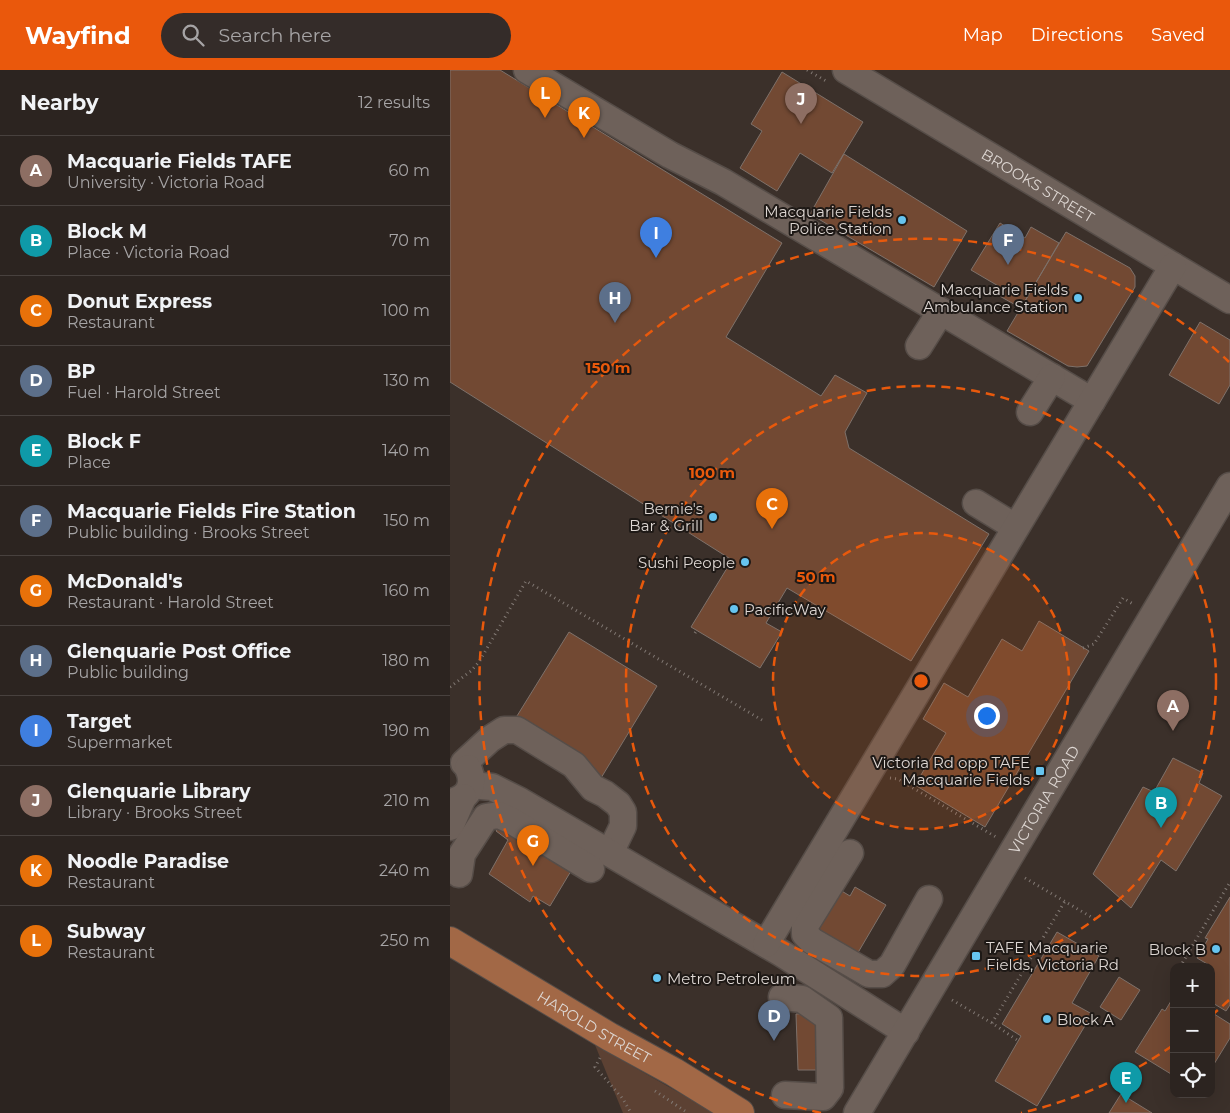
<!DOCTYPE html>
<html lang="en">
<head>
<meta charset="utf-8">
<style>
  :root { --surface:#2c2420; --page:#342c29; --text:#f1f3f6; --muted:#a6a4a5; --line:#48413e; --accent:#ea580c }
  body { margin:0; font-family:Montserrat,sans-serif; background:var(--page); color:var(--text) }
  .controls { position:absolute; right:15px; bottom:15px; display:grid; overflow:hidden; border-radius:10px; box-shadow:0 5px 20px #0002 }
  .controls button { width:45px; height:45px; display:grid; place-items:center; padding:0; border:0; border-bottom:1px solid var(--line); background:var(--surface); color:var(--text); font:25px sans-serif }
  .you { position:absolute; left:536px; top:645px; width:18px; height:18px; margin:-12px; border:4px solid #fff; border-radius:50%; background:#1a73e8; box-shadow:0 0 0 8px #1a73e833 }
  .badge { display:grid; place-items:center; width:32px; height:32px; border-radius:50%; background:var(--accent); color:#fff; font-size:16px; font-weight:700 }
  .pin { position:absolute; translate:-50% -41px; filter:drop-shadow(0 1px 2px #0008) }
  .pin::after { content:''; position:absolute; top:26px; width:18px; height:15px; background:inherit; clip-path:polygon(0 0,100% 0,50% 100%) }
  .list { margin:0; padding:0; list-style:none }
  h2 { display:flex; justify-content:space-between; align-items:center; height:65px; margin:0; padding:0 20px; font-size:21px }
  h2 small { font-size:16px; font-weight:400; color:var(--muted) }
  .list li { display:grid; grid-template-columns:32px 1fr auto; gap:15px; align-items:center; box-sizing:border-box; height:70px; padding:0 20px; border-top:1px solid var(--line) }
  .list b { display:block; font-size:19px; white-space:nowrap }
  .list p { margin:0; font-size:16px; white-space:nowrap; color:var(--muted) }
  .list em { font-size:16px; font-style:normal; color:var(--muted) }
  .icon { flex:none; width:28px; height:28px; fill:none; stroke:currentColor; stroke-width:2; stroke-linecap:round; stroke-linejoin:round }
  .map { position:relative; flex:none; width:780px; height:1043px; overflow:hidden }
  header { display:flex; align-items:center; gap:30px; box-sizing:border-box; height:70px; padding:0 25px; background:var(--accent); color:#fff }
  header strong { font-size:24px }
  nav { display:flex; gap:28px; margin-inline-start:auto; font-size:18px }
  .search { width:350px; height:45px; background:var(--page); display:flex; align-items:center; gap:12px; box-sizing:border-box; padding:0 18px; border-radius:28px; color:var(--muted); font-size:19px }
  main { display:flex }
  aside { flex:1; background:var(--surface) }
  .map>svg:first-child { display:block }
  .green { fill:#5c4133 }
  .building { fill:#724933; stroke:#7e716a }
  .lines { fill:none; stroke-linecap:round; stroke-linejoin:round }
  .minor-casing { stroke:#564d48; stroke-width:29 }
  .major-casing { stroke:#564d48; stroke-width:30 }
  .path { stroke:#827974; stroke-width:3; stroke-dasharray:1 4; stroke-linecap:butt }
  .minor { stroke:#6e615a; stroke-width:26 }
  .major { stroke:#a26846; stroke-width:28 }
  .ring { fill:none; stroke:#e8590c; stroke-width:2.5; stroke-dasharray:9 6 }
  .poi-dot { fill:#66c4ef; stroke:#1e1916; stroke-width:2 }
  .labels { text-anchor:middle; dominant-baseline:central; stroke-width:4; stroke-linejoin:round; paint-order:stroke }
  .street-label { font-size:15px; fill:#ddd6d2; stroke:#1e1916 }
  .poi-label { font-size:15px; fill:#ddd6d2; stroke:#1e1916; text-anchor:end }
  .centre { fill:#e8590c; stroke:#1e1916; stroke-width:2.5 }
  .ring-label { font-size:15px; text-anchor:middle; font-weight:bold; fill:#e8590c; stroke:#1e1916; stroke-width:4; stroke-linejoin:round; paint-order:stroke }
</style>
</head>
<body>
<header>
<strong>Wayfind</strong>
<div class="search"><svg class="icon" aria-label="search" viewBox="0 0 24 24"><circle cx="10" cy="10" r="6"/><path d="M15 15l6 6"/></svg>Search here</div>
<nav><a>Map</a><a>Directions</a><a>Saved</a></nav>
</header>
<main>
<aside>
<h2>Nearby<small>12 results</small></h2>
<ul class="list">
<li><span class="badge" style="background:#8d6e63">A</span><div><b>Macquarie Fields TAFE</b><p>University · Victoria Road</p></div><em>60 m</em></li>
<li><span class="badge" style="background:#0f9aa8">B</span><div><b>Block M</b><p>Place · Victoria Road</p></div><em>70 m</em></li>
<li><span class="badge" style="background:#e8710a">C</span><div><b>Donut Express</b><p>Restaurant</p></div><em>100 m</em></li>
<li><span class="badge" style="background:#5c6f8a">D</span><div><b>BP</b><p>Fuel · Harold Street</p></div><em>130 m</em></li>
<li><span class="badge" style="background:#0f9aa8">E</span><div><b>Block F</b><p>Place</p></div><em>140 m</em></li>
<li><span class="badge" style="background:#5c6f8a">F</span><div><b>Macquarie Fields Fire Station</b><p>Public building · Brooks Street</p></div><em>150 m</em></li>
<li><span class="badge" style="background:#e8710a">G</span><div><b>McDonald's</b><p>Restaurant · Harold Street</p></div><em>160 m</em></li>
<li><span class="badge" style="background:#5c6f8a">H</span><div><b>Glenquarie Post Office</b><p>Public building</p></div><em>180 m</em></li>
<li><span class="badge" style="background:#3f7fe0">I</span><div><b>Target</b><p>Supermarket</p></div><em>190 m</em></li>
<li><span class="badge" style="background:#8d6e63">J</span><div><b>Glenquarie Library</b><p>Library · Brooks Street</p></div><em>210 m</em></li>
<li><span class="badge" style="background:#e8710a">K</span><div><b>Noodle Paradise</b><p>Restaurant</p></div><em>240 m</em></li>
<li><span class="badge" style="background:#e8710a">L</span><div><b>Subway</b><p>Restaurant</p></div><em>250 m</em></li>
</ul>
</aside>
<div class="map">
<svg width="780" height="1043" viewBox="0 0 780 1043">
  <rect width="100%" height="100%" fill="#3b302a"/>
  <path class="green" d="M 145,975 L 265,1043 L 173,1043 Z"/>
  <path class="building" d="M 0,0 L 50,0 L 332,173 L 276,267 L 371,326 L 385,305 L 417,323 L 395,362 L 399,378 L 539,464 L 461,591 L 337,518 L 316,553 L 332,562 L 310,598 L 241,557 L 282,490 L 0,312 Z
    M 332,2 L 413,52 L 382,103 L 350,83 L 327,121 L 290,98 L 312,61 L 301,54 Z
    M 394,84 L 517,161 L 484,217 L 360,144 Z
    M 550,153 L 575,168 L 581,157 L 609,173 L 571,238 L 546,224 L 550,217 L 521,200 Z
    M 616,162 L 680,198 L 685,206 L 685,217 L 637,296 L 627,297 L 618,296 L 557,261 Z
    M 750,252 L 780,270 L 780,315 L 769,334 L 719,305 Z
    M 589,551 L 639,581 L 535,757 L 465,715 L 496,663 L 473,649 L 494,613 L 518,627 L 552,569 L 572,581 Z
    M 119,562 L 207,616 L 151,708 L 62,654 Z
    M 723,688 L 753,703 L 749,713 L 772,726 L 726,801 L 711,790 L 681,838 L 643,804 L 693,717 L 704,722 Z
    M 52,751 L 124,796 L 100,836 L 83,826 L 80,832 L 39,804 L 58,770 L 46,761 Z
    M 385,817 L 400,826 L 405,817 L 436,835 L 406,886 L 360,859 Z
    M 780,827 L 780,935 L 776,941 L 761,932 L 761,897 L 759,897 L 759,895 L 747,888 L 758,869 L 755,868 Z
    M 607,862 L 649,886 L 622,933 L 642,944 L 587,1036 L 545,1011 L 571,966 L 552,954 Z
    M 669,907 L 690,920 L 671,950 L 650,937 Z
    M 724,926 L 724,1000 L 721,1004 L 685,982 L 712,939 L 715,941 Z
    M 761,942 L 780,954 L 780,968 L 761,999 Z
    M 369,943 L 370,1000 L 348,1000 L 346,944 Z
    M 671,1024 L 702,1043 L 659,1043 Z"/>
  <g class="lines">
    <defs>
      <g id="minor">
        <path d="M 77,0 L 220,85 L 273,112 L 642,331"/>
        <path id="s1" d="M 396,0 L 780,230"/>
        <path d="M 469,276 L 491,241"/>
        <path d="M 580,342 L 602,307"/>
        <path d="M 526,433 L 565,457"/>
        <path d="M 14,693 L 40,669 L 54,660 L 67,660 L 124,695 L 143,718 L 155,724 L 168,734 L 173,742 L 173,756 L 160,783"/>
        <path d="M 21,715 L 42,717 L 70,731 L 331,883 L 456,962"/>
        <path d="M 0,732 C 18,729 26,715 18,698"/>
        <path d="M 0,757 L 13,727"/>
        <path d="M 400,783 L 355,856 L 355,864 L 362,871 L 419,904 L 432,904 L 442,895 L 479,829"/>
        <path d="M 9,804 L 12,784 L 36,747 L 49,745 L 62,751 L 141,799"/>
        <path d="M 316,874 L 723,196"/>
        <path d="M 332,927 L 352,929 L 379,948 L 380,1018 L 373,1027 L 335,1025"/>
        <path id="s2" d="M 407,1043 L 780,416"/>
      </g>
      <g id="major">
        <path id="s3" d="M 0,871 L 160,967 L 224,1002 L 290,1043"/>
      </g>
    </defs>
    <use href="#minor" class="minor-casing"/>
    <use href="#major" class="major-casing"/>
    <path class="path" d="M 357,0 L 376,11
      M 245,563 L 247,560
      M 633,578 L 644,574 L 673,528 L 683,534
      M 0,617 L 21,601 L 29,592 L 76,511 L 312,650
      M 440,708 L 448,709 L 546,767
      M 575,808 L 648,851
      M 730,897 L 780,812
      M 502,930 L 542,953 L 567,970
      M 542,953 L 615,831
      M 150,988 L 145,997 L 173,1029 L 181,1043
      M 205,1021 L 238,1043"/>
    <use href="#minor" class="minor"/>
    <use href="#major" class="major"/>
  </g>
  <circle cx="471" cy="611" r="148" fill="#e8590c" fill-opacity=".12"/>
  <g class="ring">
    <circle cx="471" cy="611" r="148"/>
    <circle cx="471" cy="611" r="295"/>
    <path d="M779 930A443 443 0 0 1 762 945M722 976A443 443 0 0 1 571 1043M371 1043A443 443 0 1 1 779 292"/>
  </g>
  <g class="poi-dot">
    <circle cx="452" cy="150" r="5"/>
    <circle cx="628" cy="228" r="5"/>
    <circle cx="263" cy="447" r="5"/>
    <circle cx="295" cy="492" r="5"/>
    <circle cx="284" cy="539" r="5"/>
    <rect x="585" y="696" width="10" height="10" rx="2.5"/>
    <circle cx="766" cy="879" r="5"/>
    <rect x="521" y="881" width="10" height="10" rx="2.5"/>
    <circle cx="207" cy="908" r="5"/>
    <circle cx="597" cy="949" r="5"/>
  </g>
  <g class="labels">
    <g class="street-label">
      <text stroke="none"><textPath href="#s1" startOffset="224">BROOKS STREET</textPath></text>
      <text stroke="none"><textPath href="#s2" startOffset="365">VICTORIA ROAD</textPath></text>
      <text stroke="none"><textPath href="#s3" startOffset="168">HAROLD STREET</textPath></text>
    </g>
    <g class="poi-label">
      <text x="442" y="141">Macquarie Fields<tspan x="442" dy="17">Police Station</tspan></text>
      <text x="618" y="219">Macquarie Fields<tspan x="618" dy="17">Ambulance Station</tspan></text>
      <text x="253" y="438">Bernie's<tspan x="253" dy="17">Bar &amp; Grill</tspan></text>
      <text x="285" y="492">Sushi People</text>
      <text x="294" y="539" text-anchor="start">PacificWay</text>
      <text x="580" y="692">Victoria Rd opp TAFE<tspan x="580" dy="17">Macquarie Fields</tspan></text>
      <text x="536" y="877" text-anchor="start">TAFE Macquarie<tspan x="536" dy="17">Fields, Victoria Rd</tspan></text>
      <text x="756" y="879">Block B</text>
      <text x="217" y="908" text-anchor="start">Metro Petroleum</text>
      <text x="607" y="949" text-anchor="start">Block A</text>
    </g>
  </g>
  <circle cx="471" cy="611" r="8" class="centre"/>
  <g class="ring-label">
    <text x="158" y="303">150 m</text>
    <text x="262" y="408">100 m</text>
    <text x="366" y="512">50 m</text>
  </g>
</svg>
<div class="controls">
<button>+</button>
<button>−</button>
<button><svg class="icon" aria-label="locate" viewBox="0 0 24 24"><circle cx="12" cy="12" r="6"/><path d="M12 2v4M12 18v4M2 12h4M18 12h4"/></svg></button>
</div>
<div class="you"></div>
<div class="pin badge" style="left:723px;top:661px;background:#8d6e63">A</div>
<div class="pin badge" style="left:711px;top:758px;background:#0f9aa8">B</div>
<div class="pin badge" style="left:322px;top:459px;background:#e8710a">C</div>
<div class="pin badge" style="left:324px;top:971px;background:#5c6f8a">D</div>
<div class="pin badge" style="left:676px;top:1033px;background:#0f9aa8">E</div>
<div class="pin badge" style="left:558px;top:195px;background:#5c6f8a">F</div>
<div class="pin badge" style="left:83px;top:796px;background:#e8710a">G</div>
<div class="pin badge" style="left:165px;top:253px;background:#5c6f8a">H</div>
<div class="pin badge" style="left:206px;top:188px;background:#3f7fe0">I</div>
<div class="pin badge" style="left:351px;top:54px;background:#8d6e63">J</div>
<div class="pin badge" style="left:134px;top:68px;background:#e8710a">K</div>
<div class="pin badge" style="left:95px;top:48px;background:#e8710a">L</div>
</div>
</main>
</body>
</html>
